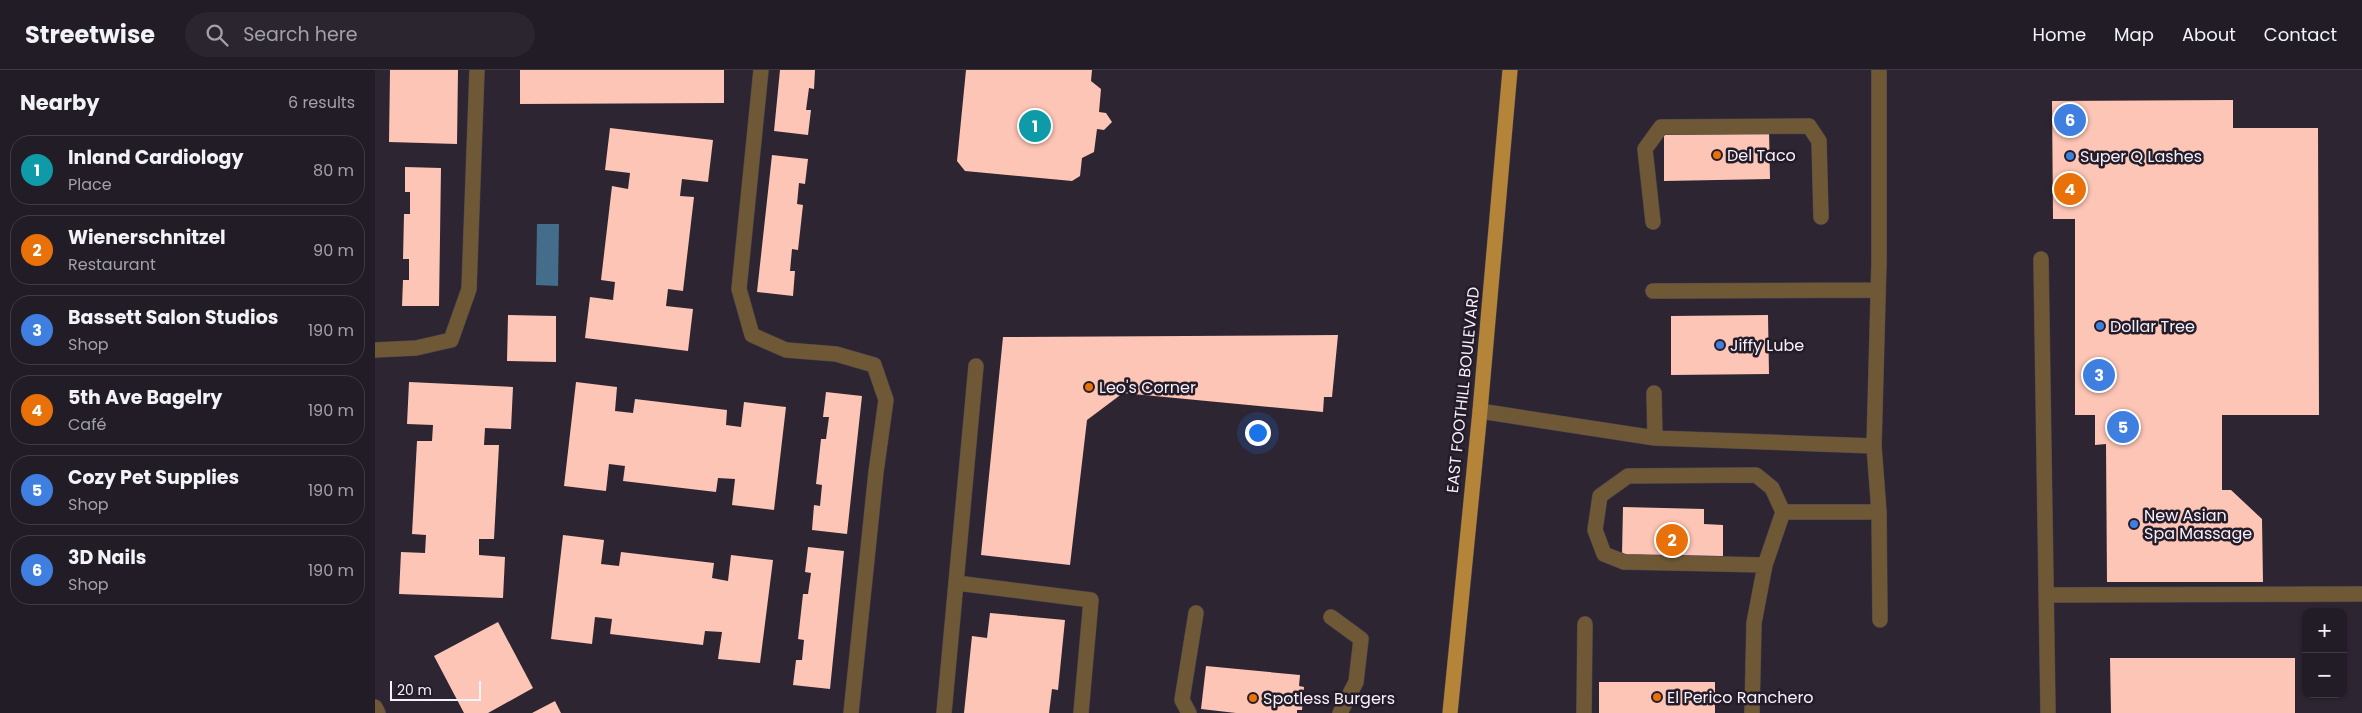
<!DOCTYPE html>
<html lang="en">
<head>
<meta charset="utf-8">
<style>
  :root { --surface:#221c26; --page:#2a252e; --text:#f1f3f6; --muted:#a2a1a7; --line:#3f3a43; --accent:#5bc8e7 }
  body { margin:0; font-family:Poppins,sans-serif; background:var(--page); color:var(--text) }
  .controls { position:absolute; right:15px; bottom:15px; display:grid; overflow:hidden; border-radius:10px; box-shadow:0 1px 4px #0004 }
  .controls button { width:45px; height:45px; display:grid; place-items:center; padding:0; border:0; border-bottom:1px solid var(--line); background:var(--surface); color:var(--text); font:25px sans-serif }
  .scale { position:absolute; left:15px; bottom:12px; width:91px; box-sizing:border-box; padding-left:5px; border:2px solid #f6f1fa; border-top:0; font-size:14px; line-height:18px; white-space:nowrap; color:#f6f1fa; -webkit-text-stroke:4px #241c28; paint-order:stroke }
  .you { position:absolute; left:882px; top:362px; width:18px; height:18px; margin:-12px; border:4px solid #fff; border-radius:50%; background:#1a73e8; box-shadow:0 0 0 8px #1a73e833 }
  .badge { display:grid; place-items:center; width:32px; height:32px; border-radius:50%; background:var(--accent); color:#fff; font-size:16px; font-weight:700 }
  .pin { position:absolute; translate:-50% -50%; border:2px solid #fff; box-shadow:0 1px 5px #0006 }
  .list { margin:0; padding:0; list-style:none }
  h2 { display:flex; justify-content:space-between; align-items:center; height:65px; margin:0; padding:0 20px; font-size:21px }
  h2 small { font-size:16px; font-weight:400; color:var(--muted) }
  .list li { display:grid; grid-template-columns:32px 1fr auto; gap:15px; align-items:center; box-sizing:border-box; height:70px; margin:0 10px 10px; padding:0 10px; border:1px solid var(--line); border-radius:20px }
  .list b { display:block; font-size:19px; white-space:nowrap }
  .list p { margin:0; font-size:16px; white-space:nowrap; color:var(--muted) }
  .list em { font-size:16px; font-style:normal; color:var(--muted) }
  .icon { flex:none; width:28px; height:28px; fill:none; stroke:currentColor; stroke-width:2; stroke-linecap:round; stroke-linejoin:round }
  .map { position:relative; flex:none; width:1987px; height:643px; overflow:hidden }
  header { display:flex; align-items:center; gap:30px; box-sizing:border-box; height:70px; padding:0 25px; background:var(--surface); border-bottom:1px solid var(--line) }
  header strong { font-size:24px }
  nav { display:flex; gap:28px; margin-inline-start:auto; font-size:18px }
  .search { width:350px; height:45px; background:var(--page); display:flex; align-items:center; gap:12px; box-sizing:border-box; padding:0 18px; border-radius:28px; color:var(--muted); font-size:19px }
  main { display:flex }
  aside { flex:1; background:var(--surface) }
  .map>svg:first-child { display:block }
  .water { fill:#446d8c }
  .building { fill:#fdc5b5 }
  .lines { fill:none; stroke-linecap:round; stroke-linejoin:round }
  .minor-casing { stroke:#4a424e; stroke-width:16 }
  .major-casing { stroke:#4a424e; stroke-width:16 }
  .minor { stroke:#6f5836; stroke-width:15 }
  .major { stroke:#b48539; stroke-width:15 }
  .food-dot { fill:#e8710a; stroke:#241c28; stroke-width:2 }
  .shop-dot { fill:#3f7fe0; stroke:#241c28; stroke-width:2 }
  .labels { text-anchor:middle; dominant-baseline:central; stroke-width:5; stroke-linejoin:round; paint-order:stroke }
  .poi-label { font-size:16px; fill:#f6f1fa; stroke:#241c28; text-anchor:start }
  .street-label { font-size:16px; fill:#f6f1fa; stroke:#241c28 }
</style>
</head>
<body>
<header>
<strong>Streetwise</strong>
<div class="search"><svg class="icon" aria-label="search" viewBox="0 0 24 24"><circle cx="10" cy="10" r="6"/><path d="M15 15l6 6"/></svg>Search here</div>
<nav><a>Home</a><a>Map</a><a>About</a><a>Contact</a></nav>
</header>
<main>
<aside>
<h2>Nearby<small>6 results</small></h2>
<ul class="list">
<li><span class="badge" style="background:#0f9aa8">1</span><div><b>Inland Cardiology</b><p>Place</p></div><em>80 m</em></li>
<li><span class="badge" style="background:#e8710a">2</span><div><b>Wienerschnitzel</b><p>Restaurant</p></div><em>90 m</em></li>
<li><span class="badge" style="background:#3f7fe0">3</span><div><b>Bassett Salon Studios</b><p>Shop</p></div><em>190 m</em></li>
<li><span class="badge" style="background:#e8710a">4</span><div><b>5th Ave Bagelry</b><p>Café</p></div><em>190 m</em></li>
<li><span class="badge" style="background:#3f7fe0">5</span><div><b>Cozy Pet Supplies</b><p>Shop</p></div><em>190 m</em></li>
<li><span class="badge" style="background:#3f7fe0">6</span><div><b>3D Nails</b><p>Shop</p></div><em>190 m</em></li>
</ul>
</aside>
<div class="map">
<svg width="1987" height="643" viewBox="0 0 1987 643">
  <rect width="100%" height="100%" fill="#2e2532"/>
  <path class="water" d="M 162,154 L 184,154 L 183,216 L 161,215 Z"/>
  <path class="building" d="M 15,0 L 83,0 L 82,74 L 14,72 Z
    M 145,0 L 349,0 L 349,33 L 145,34 Z
    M 405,0 L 440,0 L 439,19 L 434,18 L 431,40 L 436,40 L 433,65 L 399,61 Z
    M 591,0 L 717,0 L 716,11 L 726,19 L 724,42 L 731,43 L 737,52 L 729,60 L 722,59 L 719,82 L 707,88 L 705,106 L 697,111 L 590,101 L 582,91 Z
    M 1858,30 L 1858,58 L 1943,58 L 1944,345 L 1847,345 L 1847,420 L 1856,420 L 1887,449 L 1888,512 L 1732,512 L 1731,374 L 1720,375 L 1720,345 L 1700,345 L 1700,149 L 1678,149 L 1677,31 Z
    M 235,58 L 338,70 L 333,112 L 307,109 L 305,126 L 319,127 L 308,221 L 293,219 L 291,236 L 318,239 L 313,281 L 210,268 L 215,227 L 238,230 L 240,212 L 226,210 L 237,116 L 253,119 L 255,103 L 230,100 Z
    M 1394,60 L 1395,109 L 1289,111 L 1289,61 Z
    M 397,85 L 433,89 L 430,114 L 424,113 L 422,134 L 428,135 L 423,180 L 417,179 L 415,201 L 420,201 L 418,226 L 382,222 Z
    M 30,97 L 66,98 L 64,236 L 27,236 L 28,210 L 34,210 L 34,189 L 28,189 L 29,144 L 35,144 L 35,122 L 30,122 Z
    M 133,245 L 181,246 L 181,292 L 132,291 Z
    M 1393,245 L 1394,304 L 1296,305 L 1296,246 Z
    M 963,265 L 957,327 L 949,327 L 948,342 L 748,323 L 712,350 L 695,495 L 606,485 L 628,267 Z
    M 34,312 L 138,317 L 136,359 L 110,358 L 109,375 L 124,375 L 119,469 L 104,469 L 104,485 L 130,487 L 128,528 L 24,524 L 26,482 L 50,483 L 51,465 L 37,464 L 42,371 L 57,371 L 58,355 L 32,354 Z
    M 201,312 L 242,317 L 240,341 L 258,343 L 260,329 L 352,340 L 351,355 L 366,357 L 369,332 L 411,337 L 399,440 L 357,435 L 360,409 L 343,408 L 341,422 L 248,411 L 250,396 L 234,394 L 231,421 L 189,416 Z
    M 451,322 L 487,326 L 472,464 L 437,460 L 439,435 L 445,436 L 447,415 L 441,414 L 446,369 L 451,369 L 454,347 L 448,347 Z
    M 1248,437 L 1329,439 L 1329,454 L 1348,455 L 1348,486 L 1247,485 Z
    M 188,465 L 229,470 L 226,494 L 244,496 L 246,482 L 339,493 L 337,508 L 353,511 L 356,485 L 398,490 L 385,593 L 343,589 L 347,562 L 330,561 L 328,575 L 235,564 L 237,549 L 220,547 L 217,574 L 176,569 Z
    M 433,477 L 469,481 L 455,619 L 418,615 L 421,590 L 427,590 L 429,570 L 423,569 L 428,524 L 433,524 L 436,503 L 430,502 Z
    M 615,543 L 690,550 L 683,620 L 677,619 L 674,643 L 589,643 L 597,566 L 612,568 Z
    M 123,552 L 158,618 L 113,643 L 89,643 L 59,586 Z
    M 1735,588 L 1920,588 L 1920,643 L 1736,643 Z
    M 831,596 L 925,605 L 924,616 L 929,617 L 927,640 L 922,640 L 922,643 L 861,643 L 826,639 Z
    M 1224,612 L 1340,612 L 1340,643 L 1224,643 Z
    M 180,631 L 186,643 L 157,643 Z"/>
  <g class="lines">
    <defs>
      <path id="minor" d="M 386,0 L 364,219 L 377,265 L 411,280 L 461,284 L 499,295 L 511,330 L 501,402 L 476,643
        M 1278,152 L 1270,79 L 1286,57 L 1434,56 L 1444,71 L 1446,147
        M 1666,189 L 1673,643
        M 1278,221 L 1503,220
        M 0,280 L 41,278 L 76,270 L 94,219 L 102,0
        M 1105,341 L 1280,368 L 1279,323
        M 1280,368 L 1499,376
        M 1504,442 L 1505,550
        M 1390,495 L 1249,492 L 1229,484 L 1220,460 L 1225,426 L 1253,406 L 1381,405 L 1397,418 L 1408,442
        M 582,513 L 716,530 L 706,643
        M 1671,525 L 1987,524
        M 956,547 L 986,569 L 981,612 L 965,643
        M 0,637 L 3,643
        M 569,643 L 601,296
        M 814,643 L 807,630 L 821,543
        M 1209,643 L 1210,554
        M 1377,643 L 1379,553 L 1390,495 L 1408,442 L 1504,442 L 1499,376 L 1504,191 L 1504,0"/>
      <path id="major" d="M 1075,643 L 1105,341 L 1135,0"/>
    </defs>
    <use href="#minor" class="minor-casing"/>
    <use href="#major" class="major-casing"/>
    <use href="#minor" class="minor"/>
    <use href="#major" class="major"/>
  </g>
  <g class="food-dot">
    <circle cx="1342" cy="85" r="5"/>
    <circle cx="714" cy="317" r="5"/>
    <circle cx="1282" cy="627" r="5"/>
    <circle cx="878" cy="628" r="5"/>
  </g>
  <g class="shop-dot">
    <circle cx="1695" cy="86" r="5"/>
    <circle cx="1725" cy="256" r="5"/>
    <circle cx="1345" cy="275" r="5"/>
    <circle cx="1759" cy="454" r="5"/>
  </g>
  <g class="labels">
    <g class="poi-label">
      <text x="1352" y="85">Del Taco</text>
      <text x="1705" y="86">Super Q Lashes</text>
      <text x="1735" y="256">Dollar Tree</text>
      <text x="1355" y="275">Jiffy Lube</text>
      <text x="724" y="317">Leo's Corner</text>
      <text x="1769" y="445">New Asian<tspan x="1769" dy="18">Spa Massage</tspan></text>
      <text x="1292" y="627">El Perico Ranchero</text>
      <text x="888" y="628">Spotless Burgers</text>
    </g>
    <g class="street-label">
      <text transform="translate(1088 320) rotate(-84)">EAST FOOTHILL BOULEVARD</text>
    </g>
  </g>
</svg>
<div class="controls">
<button>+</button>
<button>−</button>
</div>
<div class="scale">20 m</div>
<div class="you"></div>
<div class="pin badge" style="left:660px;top:56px;background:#0f9aa8">1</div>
<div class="pin badge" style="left:1297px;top:470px;background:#e8710a">2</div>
<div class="pin badge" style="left:1724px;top:305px;background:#3f7fe0">3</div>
<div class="pin badge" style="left:1695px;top:119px;background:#e8710a">4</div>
<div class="pin badge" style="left:1748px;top:357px;background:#3f7fe0">5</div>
<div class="pin badge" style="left:1695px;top:50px;background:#3f7fe0">6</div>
</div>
</main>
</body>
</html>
